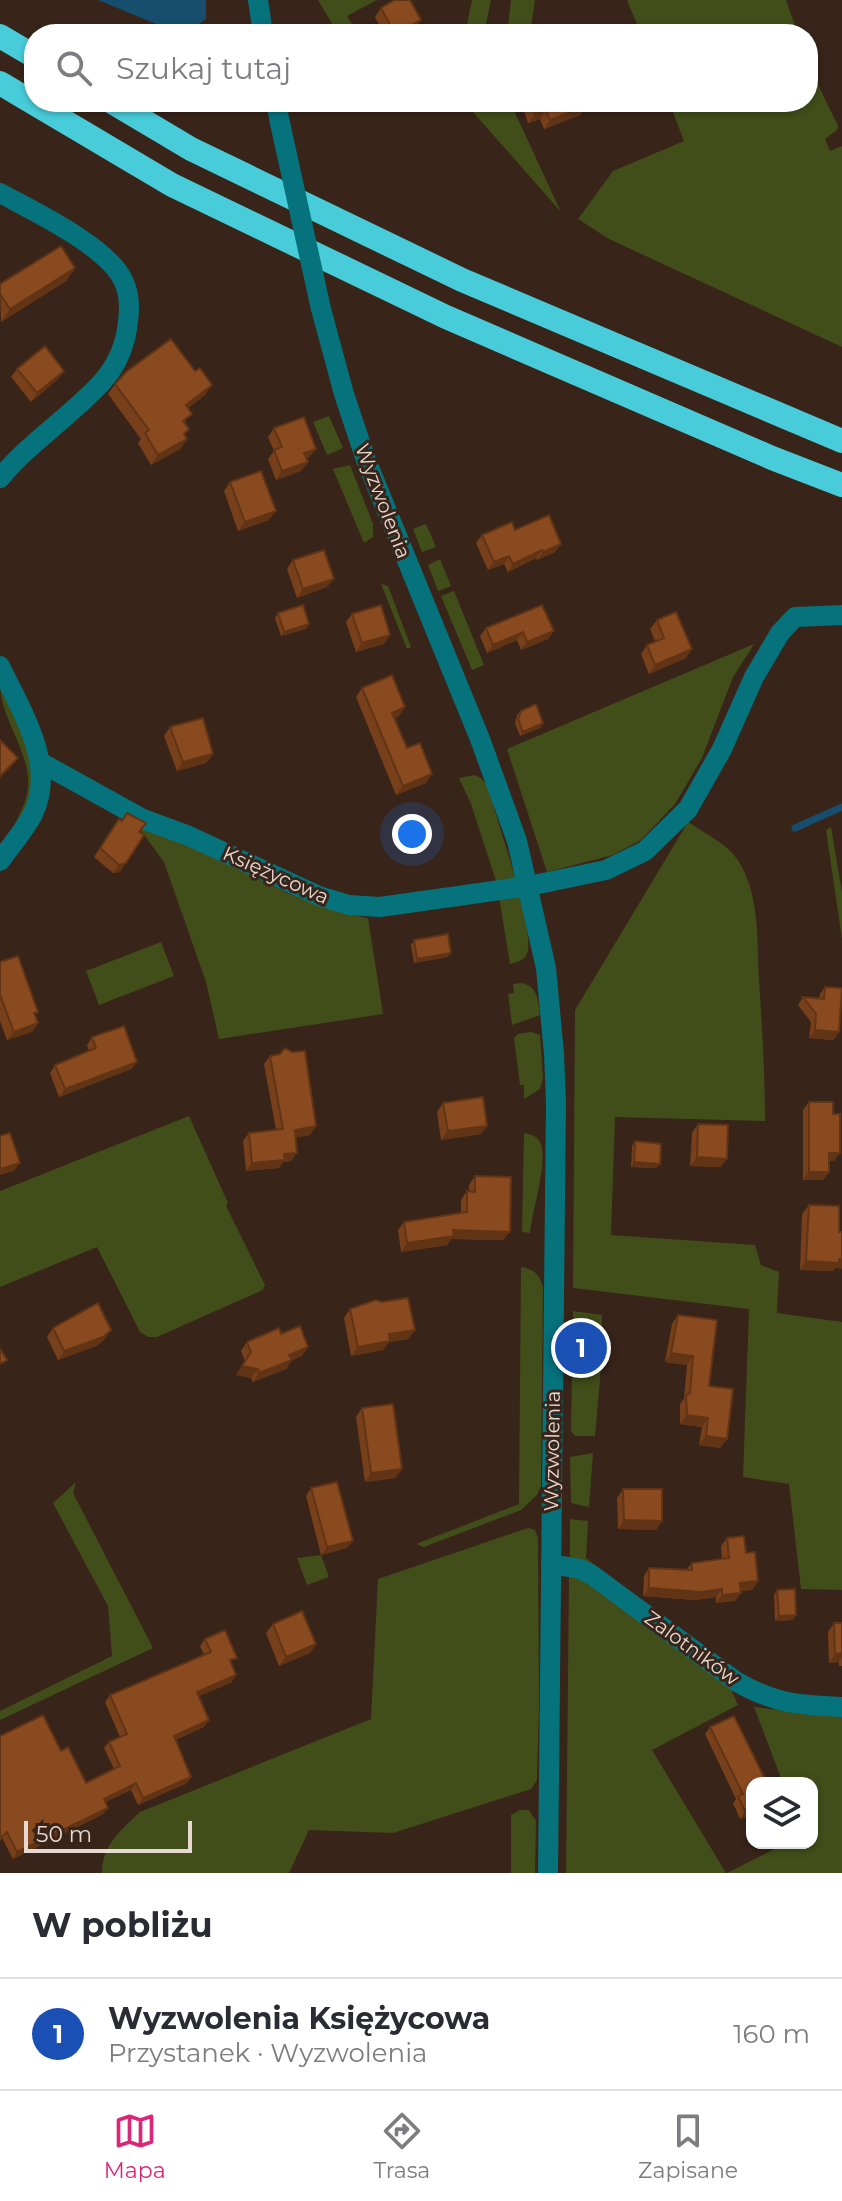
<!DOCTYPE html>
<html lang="pl">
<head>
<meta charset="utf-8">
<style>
  :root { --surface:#fff; --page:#f7f7f7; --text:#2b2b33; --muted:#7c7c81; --line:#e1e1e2; --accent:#db2777 }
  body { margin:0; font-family:Montserrat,sans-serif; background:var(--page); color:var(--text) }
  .controls { position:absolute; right:24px; bottom:24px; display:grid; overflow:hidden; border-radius:16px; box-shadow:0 2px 6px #0004 }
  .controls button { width:72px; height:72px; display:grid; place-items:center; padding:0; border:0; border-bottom:2px solid var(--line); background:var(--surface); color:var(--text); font:40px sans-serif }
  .scale { position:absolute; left:24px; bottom:20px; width:168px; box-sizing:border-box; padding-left:8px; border:4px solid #e6d9d1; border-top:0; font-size:22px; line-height:28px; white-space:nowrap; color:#e6d9d1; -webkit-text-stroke:6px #382419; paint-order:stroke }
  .you { position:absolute; left:412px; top:834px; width:28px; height:28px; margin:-20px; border:6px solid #fff; border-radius:50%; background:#1a73e8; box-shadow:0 0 0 12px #1a73e833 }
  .badge { display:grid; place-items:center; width:52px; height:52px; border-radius:50%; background:var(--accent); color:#fff; font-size:26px; font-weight:700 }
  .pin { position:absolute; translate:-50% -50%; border:4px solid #fff; box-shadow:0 2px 8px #0006 }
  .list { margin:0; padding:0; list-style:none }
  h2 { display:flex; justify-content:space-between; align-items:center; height:104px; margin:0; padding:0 32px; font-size:34px }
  h2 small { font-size:26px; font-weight:400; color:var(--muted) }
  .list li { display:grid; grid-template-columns:52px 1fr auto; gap:24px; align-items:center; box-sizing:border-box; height:112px; padding:0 32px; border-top:2px solid var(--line) }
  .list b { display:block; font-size:30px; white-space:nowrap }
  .list p { margin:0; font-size:26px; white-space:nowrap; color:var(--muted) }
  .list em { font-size:26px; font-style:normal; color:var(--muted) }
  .icon { flex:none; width:44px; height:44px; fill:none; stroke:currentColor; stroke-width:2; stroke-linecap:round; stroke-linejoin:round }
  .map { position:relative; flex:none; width:842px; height:1873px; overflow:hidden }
  .search { position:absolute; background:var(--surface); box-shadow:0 2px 6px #0004; left:24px; right:24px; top:24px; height:88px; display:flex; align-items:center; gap:20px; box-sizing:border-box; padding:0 28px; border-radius:32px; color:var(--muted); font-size:30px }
  .sheet { height:216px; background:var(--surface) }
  nav { display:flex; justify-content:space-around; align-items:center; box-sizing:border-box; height:112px; border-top:2px solid var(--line); background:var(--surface); font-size:22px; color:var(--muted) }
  nav a { display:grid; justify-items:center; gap:4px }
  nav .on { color:var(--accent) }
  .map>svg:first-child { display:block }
  .green { fill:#414e1a }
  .water { fill:#174d6d }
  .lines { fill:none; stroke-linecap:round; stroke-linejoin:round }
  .stream { stroke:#174d6d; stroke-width:7 }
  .minor { stroke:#06727c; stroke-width:20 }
  .tertiary { stroke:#06727c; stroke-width:20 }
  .motorway { stroke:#48ccda; stroke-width:24 }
  .tertiary-bridge { stroke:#06727c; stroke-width:20 }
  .wall { fill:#77401b }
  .shaded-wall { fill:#613416 }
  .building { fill:#8a4a1f; stroke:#613416; stroke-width:2 }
  .labels { text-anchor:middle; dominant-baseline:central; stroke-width:6; stroke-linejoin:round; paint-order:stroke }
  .street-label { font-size:20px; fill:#e6d9d1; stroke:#382419 }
</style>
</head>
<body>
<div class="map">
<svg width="842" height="1873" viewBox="0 0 842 1873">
  <rect width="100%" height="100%" fill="#382419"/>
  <path class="green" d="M 318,0 L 377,0 L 347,16 L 358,34 L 338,34 Z
    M 472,0 L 491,0 L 484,34 L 465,34 Z
    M 511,0 L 535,0 L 530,34 L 507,34 Z
    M 627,0 L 786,0 L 798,34 L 641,34 Z
    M 808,64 L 838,126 L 837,130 L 825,139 L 830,151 L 842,146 L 842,347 L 609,239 L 578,219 L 613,171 L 684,141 L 669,102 L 808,102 Z
    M 479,102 L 510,102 L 561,212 L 472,111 Z
    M 329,416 L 343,448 L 327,455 L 313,422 Z
    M 350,465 L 373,524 L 373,537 L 364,543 L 333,469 Z
    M 426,524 L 436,547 L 422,552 L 413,529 Z
    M 440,559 L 451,586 L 438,591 L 428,565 Z
    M 381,584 L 388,586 L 411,647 L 407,649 Z
    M 454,591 L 484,665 L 472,670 L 441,596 Z
    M 754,644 L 733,677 L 702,758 L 675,804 L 641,840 L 613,855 L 547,872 L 507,749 Z
    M 0,683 C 19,726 52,782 15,824 C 19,815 25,804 27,794 C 35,755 0,722 0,683 Z
    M 474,775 L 481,778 L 487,785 L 516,880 L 498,887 L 471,804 L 459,778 Z
    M 688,822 C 704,833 726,843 737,859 C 760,892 757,941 759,979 C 762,1026 765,1073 765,1121 L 615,1117 L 611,1235 L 755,1245 L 761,1265 L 779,1272 L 777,1313 L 842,1322 L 842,1590 L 801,1589 L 789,1484 L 743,1477 L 749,1309 L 573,1288 L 575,1010 Z
    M 831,827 L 842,893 L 842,939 L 826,830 Z
    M 139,828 C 154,833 171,837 186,843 C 246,870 301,908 368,918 L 383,1014 L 219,1039 L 206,982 L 164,862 Z
    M 519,894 C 522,908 536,950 523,959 C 519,962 514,963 510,964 L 499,897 Z
    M 161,942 L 174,976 L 99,1005 L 86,971 Z
    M 522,983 C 538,987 538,1000 540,1015 L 512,1025 L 508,994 L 514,993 L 513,984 Z
    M 531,1032 L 540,1035 L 543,1079 L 540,1089 L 524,1099 L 524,1085 L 520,1085 L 514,1038 L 518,1034 Z
    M 189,1116 L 228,1203 L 226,1206 L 265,1285 L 263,1290 L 157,1337 L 148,1337 L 140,1332 L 97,1247 L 0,1287 L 0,1191 Z
    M 524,1133 C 530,1134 537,1136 540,1142 C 549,1160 532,1211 530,1233 L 522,1232 Z
    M 521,1267 C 535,1269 539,1275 543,1287 L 541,1486 L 537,1495 L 521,1510 L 424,1547 L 416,1544 L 519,1504 Z
    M 573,1311 L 602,1315 L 601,1368 L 595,1436 L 575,1436 L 571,1431 Z
    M 593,1453 L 589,1507 L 571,1503 L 570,1457 Z
    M 76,1482 L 73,1493 L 153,1648 L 0,1720 L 0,1711 L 112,1656 L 108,1606 L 53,1503 Z
    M 570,1519 L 588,1521 L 586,1558 L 629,1591 L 595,1568 L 570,1557 Z
    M 528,1528 L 535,1530 L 538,1538 L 539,1704 L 537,1780 L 531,1789 L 393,1833 L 309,1830 L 289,1873 L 102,1873 C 102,1845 121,1830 140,1812 L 371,1719 L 378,1579 Z
    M 321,1555 L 329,1577 L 307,1585 L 297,1558 Z
    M 569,1576 L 582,1578 L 730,1687 L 738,1705 L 652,1750 L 726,1873 L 566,1873 Z
    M 754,1707 L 842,1717 L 842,1873 L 727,1873 L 786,1843 L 812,1843 L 812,1783 L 783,1783 Z
    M 520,1810 L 529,1810 L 536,1821 L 535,1873 L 511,1873 L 511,1815 Z"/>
  <path class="water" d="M 98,0 L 206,0 L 206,19 L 186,34 L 180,34 Z"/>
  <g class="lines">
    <path class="stream" d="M 795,828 L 842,807"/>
    <path class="minor" d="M 0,193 C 33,211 107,246 123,280 C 130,294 130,307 128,321 C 126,344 117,365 102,382 C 71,416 30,442 0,478
      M 0,666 C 21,711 57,764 33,814 C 24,831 11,845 0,861
      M 40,762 L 143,819 L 189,836 L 319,896 L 349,905 L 380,907 L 529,886 L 606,870 L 645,851 L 688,809 L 722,749 L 754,677 L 780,633 L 795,617 L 842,615
      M 551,1564 L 580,1569 L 592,1575 L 737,1682 C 776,1704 798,1705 842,1707"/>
    <path class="tertiary" d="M 258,0 L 263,34
      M 276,102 L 280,123
      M 321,309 L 344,394 L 366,460 L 480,739 L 517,841 L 546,968 L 554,1054 L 556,1102 L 548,1873"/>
    <path class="motorway" d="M 0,36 L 34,56
      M 0,83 L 172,185 L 446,317 L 772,458 L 842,485
      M 112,102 L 191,149 L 462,280 L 842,441"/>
    <path class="tertiary-bridge" d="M 280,123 L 321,309"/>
  </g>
  <path class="wall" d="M 381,8 L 415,29 L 405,34 L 384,34 L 375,17 Z
    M 524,102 L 584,102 L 586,106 L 580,115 L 544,129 L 540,119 L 528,123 L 522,106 Z
    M 75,268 L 66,281 L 1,322 L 0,284 Z
    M 17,369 L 64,371 L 58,379 L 31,402 L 11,377 Z
    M 115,384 L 205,395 L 188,408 L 185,424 L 185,436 L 187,439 L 180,449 L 151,465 L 138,443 L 141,439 L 108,394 Z
    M 274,428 L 316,449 L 309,457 L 306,459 L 308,462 L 301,471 L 276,480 L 268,459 L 274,451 L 268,437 Z
    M 230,482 L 269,520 L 238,531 L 224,491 Z
    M 515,530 L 561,544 L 555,552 L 537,560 L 536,558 L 508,572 L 504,564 L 488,570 L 476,543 L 482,535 Z
    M 293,560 L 327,587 L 297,598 L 287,569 Z
    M 542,605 L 548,639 L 521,650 L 517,640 L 487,653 L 480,636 L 486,628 Z
    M 278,613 L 309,624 L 306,629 L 281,636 L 275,618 Z
    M 352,614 L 390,635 L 384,644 L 356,652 L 346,622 Z
    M 657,620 L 686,658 L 649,674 L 641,654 L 647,645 L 655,641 L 650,629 Z
    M 362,688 L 405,707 L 399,716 L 395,718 L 407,748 L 426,783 L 396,795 L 356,697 Z
    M 521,711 L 543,723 L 540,728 L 520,736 L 515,723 L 517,715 Z
    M 170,727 L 213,754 L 206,763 L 177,771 L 164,736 Z
    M 119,819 L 120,872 L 113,873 L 94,857 Z
    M 414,940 L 448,957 L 414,963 L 411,945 Z
    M 0,962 L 35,1016 L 38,1023 L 32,1032 L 7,1040 L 0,1021 Z
    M 825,987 L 834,1040 L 809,1038 L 811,1022 L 798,1005 L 803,997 L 819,999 L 820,994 Z
    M 92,1037 L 137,1062 L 131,1069 L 59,1097 L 50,1073 L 55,1065 L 89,1051 L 87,1045 Z
    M 270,1056 L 316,1126 L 310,1135 L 296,1137 L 291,1161 L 283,1162 L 279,1168 L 246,1171 L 243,1141 L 249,1133 L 276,1130 L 264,1064 Z
    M 809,1102 L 833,1114 L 840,1153 L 834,1161 L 829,1161 L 829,1172 L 823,1180 L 803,1180 L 803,1110 Z
    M 443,1103 L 487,1126 L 481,1134 L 441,1140 L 437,1112 Z
    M 698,1124 L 721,1167 L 690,1166 L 692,1133 Z
    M 635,1141 L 656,1168 L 631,1167 L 632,1146 Z
    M 475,1176 L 503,1240 L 451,1239 L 447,1245 L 401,1252 L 398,1230 L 404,1222 L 461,1213 L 461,1200 L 467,1191 L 469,1191 L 469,1185 Z
    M 809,1205 L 835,1268 L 833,1271 L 800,1270 L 802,1214 Z
    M 350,1309 L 415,1330 L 408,1339 L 389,1342 L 383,1350 L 351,1356 L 344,1318 Z
    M 678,1315 L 709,1386 L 727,1439 L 720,1448 L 699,1445 L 702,1427 L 680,1424 L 680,1404 L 684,1399 L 687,1365 L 665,1362 L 672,1324 Z
    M 53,1328 L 105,1339 L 96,1346 L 58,1360 L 47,1337 Z
    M 281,1334 L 302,1356 L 292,1360 L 286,1369 L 253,1382 L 251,1378 L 236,1375 L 245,1361 L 241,1351 L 247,1342 Z
    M 362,1408 L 402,1469 L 395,1478 L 365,1482 L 356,1417 Z
    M 311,1488 L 347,1548 L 321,1555 L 306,1496 Z
    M 623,1489 L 662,1521 L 656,1530 L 618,1529 L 617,1498 Z
    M 727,1538 L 746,1553 L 758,1581 L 752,1590 L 741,1591 L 735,1601 L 716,1603 L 716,1597 L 695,1600 L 643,1596 L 644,1576 L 649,1568 L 687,1569 L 692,1563 L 722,1559 L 721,1546 Z
    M 777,1590 L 796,1615 L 793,1620 L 775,1621 L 774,1595 Z
    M 834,1623 L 842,1623 L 842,1666 L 839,1666 L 839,1662 L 829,1663 L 828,1632 Z
    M 273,1624 L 316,1644 L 310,1653 L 279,1666 L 266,1633 Z
    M 205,1639 L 232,1664 L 232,1682 L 199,1696 L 204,1727 L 175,1740 L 191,1777 L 187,1783 L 138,1805 L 131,1790 L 105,1802 L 108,1808 L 103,1814 L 13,1859 L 2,1838 L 0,1841 L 0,1736 L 61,1751 L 86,1783 L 114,1769 L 104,1748 L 109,1742 L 120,1737 L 105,1702 L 110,1695 L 204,1655 L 200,1646 Z
    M 710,1727 L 752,1783 L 752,1815 L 740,1819 L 733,1803 L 736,1799 L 705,1734 Z"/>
  <path class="shaded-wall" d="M 421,20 L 415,29 L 405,34 L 395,34 Z
    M 586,106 L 580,115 L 544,129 L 550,120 Z
    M 546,110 L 540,119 L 528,123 L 535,114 Z
    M 75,268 L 66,281 L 1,322 L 10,309 Z
    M 64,371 L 58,379 L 31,402 L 37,393 Z
    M 212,385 L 205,395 L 179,415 L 186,405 Z
    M 187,439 L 180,449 L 151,465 L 158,455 Z
    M 316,449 L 309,457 L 298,462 L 304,453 Z
    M 308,462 L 301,471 L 276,480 L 282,471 Z
    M 276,511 L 269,520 L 238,531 L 245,522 Z
    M 561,544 L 555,552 L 537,560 L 543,552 Z
    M 542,550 L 536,558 L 508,572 L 513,564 Z
    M 509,556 L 504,564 L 488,570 L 494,562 Z
    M 334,579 L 327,587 L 297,598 L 303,589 Z
    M 309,624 L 306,629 L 281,636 L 284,632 Z
    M 554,631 L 548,639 L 521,650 L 527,642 Z
    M 523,632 L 517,640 L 487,653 L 493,645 Z
    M 390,635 L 384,644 L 356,652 L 362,643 Z
    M 692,649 L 686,658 L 649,674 L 655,665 Z
    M 405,707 L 399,716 L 386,722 L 392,713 Z
    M 543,723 L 540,728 L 520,736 L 523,732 Z
    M 213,754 L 206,763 L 177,771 L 183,762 Z
    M 18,758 L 12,766 L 0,778 L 0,776 Z
    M 432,774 L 426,783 L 396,795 L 403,786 Z
    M 126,863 L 120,872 L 113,873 L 119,865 Z
    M 451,953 L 448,957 L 414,963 L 417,959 Z
    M 38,1023 L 32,1032 L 7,1040 L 14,1032 Z
    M 815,1030 L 839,1032 L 834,1040 L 809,1038 Z
    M 137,1062 L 131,1069 L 59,1097 L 65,1089 Z
    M 316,1126 L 310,1135 L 289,1139 L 295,1130 Z
    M 487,1126 L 481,1134 L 441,1140 L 448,1131 Z
    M 297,1153 L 291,1161 L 283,1162 L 279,1168 L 246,1171 L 252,1163 L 284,1154 Z
    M 829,1153 L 840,1153 L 834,1161 L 823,1161 Z
    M 697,1157 L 727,1159 L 721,1167 L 690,1166 Z
    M 634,1162 L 660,1164 L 656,1168 L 631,1167 Z
    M 20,1163 L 14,1171 L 0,1175 L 0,1169 Z
    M 809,1172 L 829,1172 L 823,1180 L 803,1180 Z
    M 453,1230 L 510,1232 L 503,1240 L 451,1239 L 447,1245 L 401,1252 L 407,1243 Z
    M 842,1260 L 842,1269 L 835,1268 L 833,1271 L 800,1270 L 806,1261 Z
    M 111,1330 L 105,1339 L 96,1346 L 58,1360 L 64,1351 Z
    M 415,1330 L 408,1339 L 389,1342 L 383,1350 L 351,1356 L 358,1347 L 389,1334 Z
    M 308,1347 L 302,1356 L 283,1364 L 289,1355 Z
    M 671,1353 L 693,1356 L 687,1365 L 665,1362 Z
    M 292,1360 L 286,1369 L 253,1382 L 259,1373 Z
    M 242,1366 L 258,1369 L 251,1378 L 236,1375 Z
    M 687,1415 L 708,1418 L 702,1427 L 680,1424 Z
    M 706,1436 L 727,1439 L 720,1448 L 699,1445 Z
    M 402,1469 L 395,1478 L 365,1482 L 371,1473 Z
    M 624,1520 L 662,1521 L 656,1530 L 618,1529 Z
    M 353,1541 L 347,1548 L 321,1555 L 327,1547 Z
    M 758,1581 L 752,1590 L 734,1591 L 740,1583 Z
    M 649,1588 L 722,1589 L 716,1597 L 695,1600 L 643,1596 Z
    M 741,1593 L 735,1601 L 716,1603 L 722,1595 Z
    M 796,1615 L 793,1620 L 775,1621 L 779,1616 Z
    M 316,1644 L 310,1653 L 279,1666 L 286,1657 Z
    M 842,1653 L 842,1658 L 839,1662 L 829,1663 L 835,1654 Z
    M 236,1675 L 232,1682 L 192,1699 L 197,1692 Z
    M 209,1720 L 204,1727 L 169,1743 L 174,1736 Z
    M 191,1777 L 187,1783 L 138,1805 L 143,1798 Z
    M 136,1783 L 131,1790 L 99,1805 L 104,1799 Z
    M 108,1808 L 103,1814 L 13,1859 L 17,1852 Z
    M 752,1809 L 752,1815 L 740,1819 L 745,1811 Z"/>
  <path class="building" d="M 395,0 L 410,0 L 421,20 L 395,34 L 381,8 Z
    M 602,30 L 603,34 L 590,34 Z
    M 530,102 L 584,102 L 586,106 L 550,120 L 546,110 L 535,114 Z
    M 61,246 L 75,268 L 10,309 L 0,294 L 0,284 Z
    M 171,339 L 195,371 L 200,368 L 212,385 L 186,405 L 192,414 L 183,421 L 189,429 L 184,434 L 187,439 L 158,455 L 145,433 L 149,430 L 115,384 L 126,372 Z
    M 45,346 L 64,371 L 37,393 L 17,369 Z
    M 304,417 L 316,449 L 304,453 L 308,462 L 282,471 L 274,450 L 282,447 L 274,428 Z
    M 261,471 L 276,511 L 245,522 L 230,482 Z
    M 549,515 L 561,544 L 543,552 L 542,550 L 513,564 L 509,556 L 494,562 L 482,535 L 512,522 L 515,530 Z
    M 324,550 L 334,579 L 303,589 L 293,560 Z
    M 303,605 L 309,624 L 284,632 L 278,613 Z
    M 381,605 L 390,635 L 362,643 L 352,614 Z
    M 542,605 L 554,631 L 527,642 L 523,632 L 493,645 L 486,628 Z
    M 676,612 L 692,649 L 655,665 L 647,645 L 664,638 L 657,620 Z
    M 392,675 L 405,707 L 392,713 L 407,748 L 420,743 L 432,774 L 403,786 L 362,688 Z
    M 536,704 L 543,723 L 523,732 L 518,719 L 521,711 Z
    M 203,718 L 213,754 L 183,762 L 170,727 Z
    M 0,740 L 18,758 L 0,776 Z
    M 127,813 L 146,823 L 139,832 L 144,835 L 126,863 L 119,865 L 100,848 L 119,819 L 122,821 Z
    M 448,934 L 451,953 L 417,959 L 414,940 Z
    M 18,956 L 38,1012 L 34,1013 L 38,1023 L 14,1032 L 0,995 L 0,962 Z
    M 825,987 L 842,988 L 839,1032 L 815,1030 L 816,1014 L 803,997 L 824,999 Z
    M 124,1026 L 137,1062 L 65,1089 L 55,1065 L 96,1048 L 92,1037 Z
    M 285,1048 L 292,1052 L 305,1051 L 316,1126 L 295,1130 L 297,1153 L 284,1154 L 285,1160 L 252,1163 L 249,1133 L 283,1129 L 270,1056 L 280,1054 Z
    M 483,1097 L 487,1126 L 448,1131 L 443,1103 Z
    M 809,1102 L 833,1102 L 833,1114 L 840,1114 L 840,1153 L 829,1153 L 829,1172 L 809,1172 Z
    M 698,1124 L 728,1125 L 727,1159 L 697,1157 Z
    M 10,1133 L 20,1163 L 0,1169 L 0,1172 L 0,1136 Z
    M 635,1141 L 661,1144 L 660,1164 L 634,1162 Z
    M 475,1176 L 511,1177 L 510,1232 L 453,1230 L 454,1236 L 407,1243 L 404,1222 L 467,1212 L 467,1191 L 475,1192 Z
    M 809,1205 L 839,1206 L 839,1232 L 842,1232 L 842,1260 L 839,1259 L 839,1263 L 806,1261 Z
    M 408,1298 L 415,1330 L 389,1334 L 390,1341 L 358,1347 L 350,1309 L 376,1300 L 382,1302 Z
    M 98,1303 L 111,1330 L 103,1337 L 64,1351 L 53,1328 Z
    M 678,1315 L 717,1320 L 709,1386 L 733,1389 L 727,1439 L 706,1436 L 708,1418 L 687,1415 L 686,1395 L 690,1393 L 693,1356 L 671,1353 Z
    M 300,1326 L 308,1347 L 289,1355 L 292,1360 L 259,1373 L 258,1369 L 242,1366 L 251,1352 L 247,1342 L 279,1328 L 281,1334 Z
    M 0,1349 L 7,1360 L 0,1364 Z
    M 393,1404 L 402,1469 L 371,1473 L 362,1408 Z
    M 337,1482 L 353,1541 L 327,1547 L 311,1488 Z
    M 623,1489 L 662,1489 L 662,1521 L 624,1520 Z
    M 744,1536 L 746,1553 L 755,1552 L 758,1581 L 740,1583 L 741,1593 L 722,1595 L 722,1589 L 701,1592 L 649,1588 L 649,1568 L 692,1570 L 692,1563 L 729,1558 L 727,1538 Z
    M 795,1589 L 796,1615 L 779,1616 L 777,1590 Z
    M 302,1611 L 316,1644 L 286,1657 L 273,1624 Z
    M 834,1623 L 842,1623 L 842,1653 L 835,1654 Z
    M 225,1630 L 237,1658 L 230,1660 L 236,1675 L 197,1692 L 209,1720 L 174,1736 L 191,1777 L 143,1798 L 136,1783 L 104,1799 L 108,1808 L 17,1852 L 7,1832 L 0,1838 L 0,1736 L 43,1715 L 61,1751 L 68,1747 L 86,1783 L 120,1766 L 109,1742 L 127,1734 L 110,1695 L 211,1652 L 205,1639 Z
    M 734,1716 L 767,1783 L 752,1783 L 752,1809 L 745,1811 L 738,1796 L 743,1794 L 710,1727 Z"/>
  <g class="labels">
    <g class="street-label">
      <text transform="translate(383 501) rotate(69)">Wyzwolenia</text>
      <text transform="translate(276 875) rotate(24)">Księżycowa</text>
      <text transform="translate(552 1451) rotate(-89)">Wyzwolenia</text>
      <text transform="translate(692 1648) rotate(36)">Zalotników</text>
    </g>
  </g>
</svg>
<div class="controls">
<button><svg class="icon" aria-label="layers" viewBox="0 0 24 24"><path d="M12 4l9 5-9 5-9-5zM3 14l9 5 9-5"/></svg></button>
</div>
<div class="scale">50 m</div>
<div class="you"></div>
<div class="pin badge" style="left:581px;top:1348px;background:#1a4fb4">1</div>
<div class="search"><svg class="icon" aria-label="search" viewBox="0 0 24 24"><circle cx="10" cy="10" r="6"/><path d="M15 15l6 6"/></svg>Szukaj tutaj</div>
</div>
<section class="sheet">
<h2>W pobliżu<small></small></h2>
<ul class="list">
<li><span class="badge" style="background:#1a4fb4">1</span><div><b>Wyzwolenia Księżycowa</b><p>Przystanek · Wyzwolenia</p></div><em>160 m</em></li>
</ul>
</section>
<nav>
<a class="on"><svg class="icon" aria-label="map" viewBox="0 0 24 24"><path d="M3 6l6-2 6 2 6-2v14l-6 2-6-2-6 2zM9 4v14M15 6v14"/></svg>Mapa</a>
<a><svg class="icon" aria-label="directions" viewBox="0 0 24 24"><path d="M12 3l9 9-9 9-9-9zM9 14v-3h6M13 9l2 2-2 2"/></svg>Trasa</a>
<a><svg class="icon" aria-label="saved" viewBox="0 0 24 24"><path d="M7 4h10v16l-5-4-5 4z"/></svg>Zapisane</a>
</nav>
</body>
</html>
